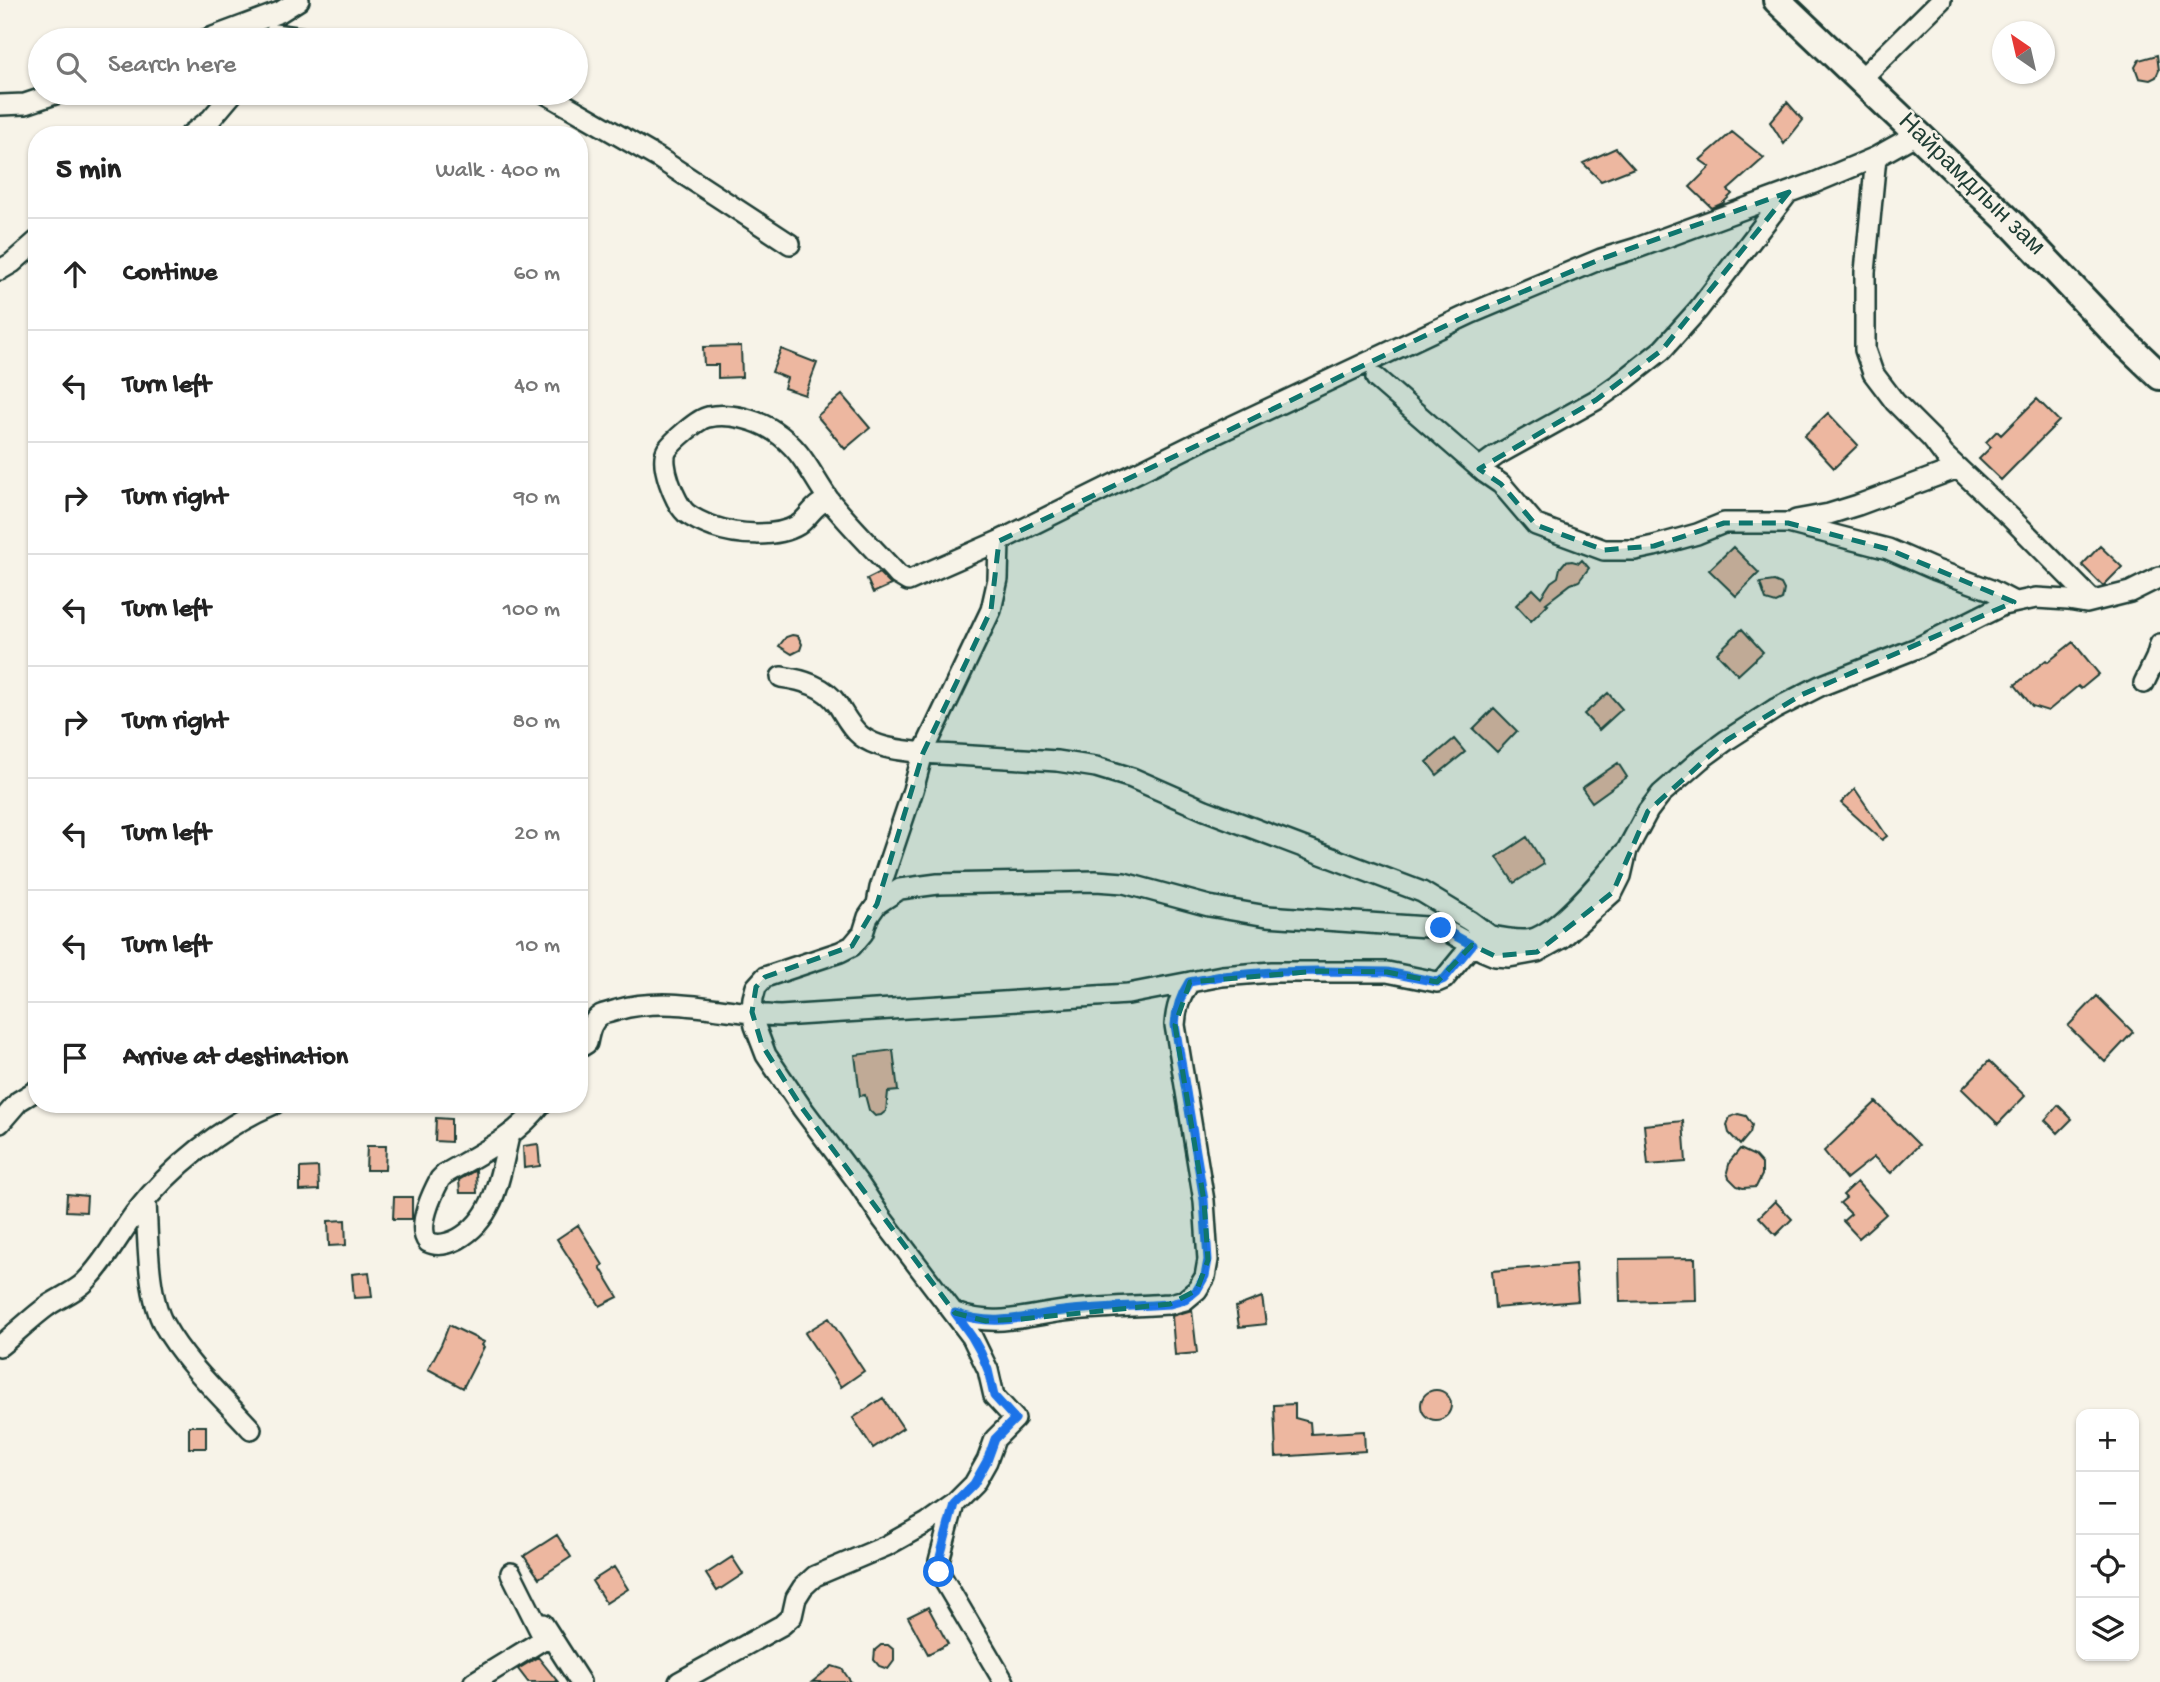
<!DOCTYPE html>
<html lang="en">
<head>
<meta charset="utf-8">
<style>
  :root { --surface:#fff; --page:#f6f6f6; --text:#222; --muted:#767676; --line:#e0e0e0 }
  body { margin:0; font-family:"Gochi Hand",sans-serif; background:var(--page); color:var(--text) }
  .controls { position:absolute; right:21px; bottom:21px; display:grid; overflow:hidden; border-radius:14px; box-shadow:0 2px 5px #0004 }
  .controls button { width:63px; height:63px; display:grid; place-items:center; padding:0; border:0; border-bottom:2px solid var(--line); background:var(--surface); color:var(--text); font:35px sans-serif }
  .compass { position:absolute; left:1992px; top:21px; width:63px; height:63px; border-radius:50%; background:var(--surface); box-shadow:0 2px 5px #0004; rotate:326deg }
  .stop { position:absolute; width:21px; height:21px; margin:-16px; border:5px solid #1a73e8; border-radius:50%; background:#fff }
  .stop.end { background:#1a73e8; border-color:#fff; box-shadow:0 2px 7px #0008 }
  .list { margin:0; padding:0; list-style:none }
  h2 { display:flex; justify-content:space-between; align-items:center; height:91px; margin:0; padding:0 28px; font-size:30px }
  h2 small { font-size:23px; font-weight:400; color:var(--muted) }
  .list li { display:grid; grid-template-columns:46px 1fr auto; gap:21px; align-items:center; box-sizing:border-box; height:112px; padding:0 28px; border-top:2px solid var(--line) }
  .list b { display:block; font-size:26px; white-space:nowrap }
  .list em { font-size:23px; font-style:normal; color:var(--muted) }
  .icon { flex:none; width:38px; height:38px; fill:none; stroke:currentColor; stroke-width:2; stroke-linecap:round; stroke-linejoin:round }
  .map { position:relative; flex:none; width:2160px; height:1682px; overflow:hidden }
  .search { position:absolute; background:var(--surface); box-shadow:0 2px 5px #0004; left:28px; top:28px; width:560px; height:77px; display:flex; align-items:center; gap:18px; box-sizing:border-box; padding:0 24px; border-radius:38px; color:var(--muted); font-size:26px }
  .panel { position:absolute; background:var(--surface); box-shadow:0 2px 5px #0004; left:28px; top:126px; width:560px; height:987px; border-radius:28px }
  .map>svg:first-child { display:block }
  .building { fill:#edb7a0; stroke:#1f3d34; stroke-width:2 }
  .lines { fill:none; stroke-linecap:round; stroke-linejoin:round }
  .street-casing { stroke:#1f3d34; stroke-width:24 }
  .secondary-casing { stroke:#1f3d34; stroke-width:32 }
  .street { stroke:#f7f3e8; stroke-width:19 }
  .secondary { stroke:#f7f3e8; stroke-width:26 }
  .route { stroke:#1a73e8; stroke-width:9 }
  .marked { fill:#0f766e; fill-opacity:0.2; stroke:#0f766e; stroke-width:5; stroke-dasharray:14 9; stroke-linejoin:round }
  .labels { text-anchor:middle; dominant-baseline:central; stroke-width:5; stroke-linejoin:round; paint-order:stroke }
  .street-label { font-size:24px; fill:#1f3d34; stroke:#f7f3e8 }
</style>
</head>
<body>
<div class="map">
<svg width="2160" height="1682" viewBox="0 0 2160 1682">
  <rect width="100%" height="100%" fill="#f7f3e8"/>
  <filter id="ink" filterUnits="userSpaceOnUse"><feTurbulence type="fractalNoise" baseFrequency=".0143" numOctaves="2"/><feDisplacementMap in="SourceGraphic" scale="14" xChannelSelector="R" yChannelSelector="G"/><feConvolveMatrix kernelMatrix="1 2 1 2 8 2 1 2 1" color-interpolation-filters="sRGB"/></filter>
  <g filter="url(#ink)">
    <path class="building" d="M 2157,55 L 2159,70 L 2156,77 L 2150,80 L 2139,78 L 2135,67 L 2139,60 Z
      M 1787,102 L 1803,120 L 1784,144 L 1770,122 Z
      M 1732,132 L 1764,158 L 1728,190 L 1732,194 L 1723,203 L 1712,208 L 1690,187 L 1710,167 L 1700,160 Z
      M 1616,148 L 1634,168 L 1601,181 L 1583,163 Z
      M 741,346 L 742,377 L 718,378 L 718,365 L 704,365 L 703,347 Z
      M 781,349 L 817,363 L 805,395 L 784,388 L 787,378 L 772,372 Z
      M 842,395 L 870,428 L 845,449 L 817,416 Z
      M 2037,399 L 2059,421 L 2001,480 L 1979,459 L 1991,447 L 1986,442 L 1997,431 L 2001,435 Z
      M 1828,413 L 1858,445 L 1834,468 L 1804,436 Z
      M 2100,546 L 2122,567 L 2103,586 L 2082,565 Z
      M 1733,547 L 1759,573 L 1736,596 L 1709,570 Z
      M 1582,560 L 1589,568 L 1579,581 L 1571,584 L 1546,603 L 1548,604 L 1531,621 L 1516,605 L 1533,589 L 1541,597 L 1551,582 L 1558,577 L 1560,568 L 1565,562 L 1572,561 L 1579,563 Z
      M 879,573 L 891,585 L 873,593 L 867,579 Z
      M 1774,581 L 1781,584 L 1784,590 L 1782,600 L 1776,603 L 1766,600 L 1760,583 Z
      M 1742,629 L 1763,652 L 1738,675 L 1717,653 Z
      M 792,635 L 798,636 L 802,644 L 800,650 L 792,654 L 779,646 L 786,637 Z
      M 2073,642 L 2099,674 L 2081,689 L 2078,686 L 2048,711 L 2032,706 L 2015,685 L 2046,660 L 2048,662 Z
      M 1608,693 L 1622,709 L 1599,730 L 1584,714 Z
      M 1494,708 L 1517,731 L 1497,752 L 1473,729 Z
      M 1454,739 L 1465,752 L 1437,775 L 1427,762 Z
      M 1618,763 L 1627,777 L 1592,802 L 1582,788 Z
      M 1855,789 L 1887,836 L 1882,840 L 1841,803 Z
      M 1527,837 L 1544,864 L 1514,883 L 1497,857 Z
      M 2097,996 L 2133,1032 L 2105,1062 L 2068,1026 Z
      M 893,1050 L 898,1091 L 888,1092 L 886,1111 L 881,1115 L 875,1116 L 869,1110 L 865,1095 L 860,1096 L 855,1055 Z
      M 1989,1061 L 2025,1096 L 1998,1124 L 1962,1089 Z
      M 1876,1102 L 1919,1145 L 1891,1173 L 1874,1157 L 1846,1179 L 1824,1151 Z
      M 2058,1105 L 2072,1119 L 2058,1133 L 2045,1120 Z
      M 1738,1114 L 1746,1116 L 1752,1125 L 1750,1133 L 1740,1145 L 1729,1133 L 1727,1125 L 1730,1117 Z
      M 436,1118 L 451,1119 L 451,1142 L 435,1141 Z
      M 1683,1121 L 1686,1162 L 1648,1165 L 1644,1125 Z
      M 538,1144 L 540,1166 L 524,1168 L 523,1146 Z
      M 367,1146 L 386,1146 L 385,1170 L 366,1170 Z
      M 1740,1149 L 1755,1156 L 1762,1164 L 1762,1175 L 1756,1187 L 1743,1188 L 1737,1186 L 1729,1178 L 1727,1172 L 1730,1161 Z
      M 318,1167 L 319,1190 L 300,1191 L 300,1168 Z
      M 476,1170 L 477,1193 L 460,1193 L 459,1180 Z
      M 1857,1182 L 1886,1214 L 1859,1238 L 1843,1221 L 1851,1214 L 1840,1203 L 1846,1198 L 1843,1195 Z
      M 67,1194 L 87,1196 L 86,1212 L 66,1211 Z
      M 394,1197 L 412,1197 L 412,1219 L 393,1219 Z
      M 1775,1201 L 1792,1219 L 1776,1235 L 1759,1217 Z
      M 345,1220 L 346,1245 L 329,1246 L 328,1221 Z
      M 578,1225 L 603,1265 L 600,1267 L 618,1297 L 600,1306 L 557,1239 Z
      M 1695,1258 L 1696,1300 L 1620,1302 L 1619,1259 Z
      M 1575,1264 L 1578,1301 L 1495,1308 L 1492,1271 Z
      M 369,1272 L 372,1297 L 354,1298 L 352,1274 Z
      M 1262,1297 L 1266,1324 L 1239,1327 L 1236,1307 Z
      M 1192,1310 L 1197,1353 L 1175,1355 L 1172,1316 Z
      M 829,1318 L 864,1371 L 841,1387 L 805,1333 Z
      M 449,1325 L 484,1342 L 482,1345 L 484,1347 L 463,1388 L 428,1369 L 441,1345 Z
      M1421 1405a15 15 0 1 1 30 0a15 15 0 1 1-30 0Z
      M 883,1398 L 903,1428 L 873,1448 L 853,1418 Z
      M 1295,1404 L 1295,1418 L 1310,1422 L 1311,1434 L 1364,1431 L 1365,1451 L 1276,1457 L 1274,1405 Z
      M 189,1426 L 206,1426 L 206,1448 L 189,1448 Z
      M 557,1535 L 571,1557 L 539,1578 L 524,1556 Z
      M 732,1557 L 743,1574 L 717,1591 L 706,1574 Z
      M 614,1567 L 628,1589 L 606,1603 L 592,1581 Z
      M 928,1607 L 948,1644 L 928,1654 L 908,1617 Z
      M 881,1645 L 888,1645 L 894,1650 L 894,1661 L 888,1669 L 879,1666 L 874,1660 L 875,1650 Z
      M 538,1657 L 558,1682 L 528,1682 L 518,1669 Z
      M 832,1666 L 842,1669 L 851,1682 L 812,1682 Z"/>
    <g class="lines">
      <defs>
        <path id="street" d="M 274,34 L 318,40
          M 205,40 L 280,12 L 299,0
          M 1861,79 L 1941,0
          M 545,93 L 660,159 L 790,244
          M 0,105 L 25,104 L 58,93
          M 190,135 L 211,119 L 233,93
          M 1876,157 L 1865,272 L 1865,350 L 1873,373 L 1895,402 L 1932,439 L 1944,455 L 2011,518 L 2093,601
          M 0,270 L 12,263 L 37,241
          M 1376,378 L 1485,473 L 1501,484 L 1536,525 L 1604,550 L 1635,550 L 1654,546 L 1697,534 L 1724,523 L 1788,523 L 1888,549 L 1936,570 L 1991,590 L 2014,602
          M 1479,468 L 1497,455 L 1596,400 L 1623,381 L 1662,350 L 1698,310 L 1788,193
          M 830,501 C 815,501 810,517 798,525 C 777,538 736,535 714,527 C 705,524 694,519 686,513 C 675,503 659,463 667,450 C 673,441 698,419 708,417 C 728,412 758,420 774,431 C 803,450 811,475 830,501 C 851,527 876,551 898,575 L 908,581 L 999,541 L 1207,438 L 1472,313 L 1601,259 L 1637,248 L 1814,183 L 1876,157 L 1917,134
          M 1796,520 L 1829,514 L 1858,505 L 1958,468
          M 999,541 L 998,579 L 991,610 L 923,753 L 1057,761 L 1096,767 L 1132,778 L 1205,810 L 1422,892 L 1470,921 L 1489,935
          M 781,677 C 803,680 825,686 838,705 C 845,716 850,727 861,736 C 878,749 902,750 923,753 L 913,790 L 880,888 L 877,904
          M 2144,683 L 2156,658 L 2160,644
          M 1477,933 C 1492,936 1511,941 1526,940 C 1555,939 1606,874 1624,853
          M 579,1048 L 587,1043 C 589,1033 591,1021 601,1015 C 605,1013 612,1012 617,1010 C 670,995 725,1013 780,1016 L 1128,994 L 1222,976 L 1272,972 L 1387,972 L 1437,982 L 1444,979 L 1472,945
          M 0,1123 L 19,1101 L 37,1090
          M 509,1136 C 500,1174 496,1218 458,1239 C 448,1244 438,1247 428,1242 C 416,1228 432,1194 440,1179 L 445,1174 C 479,1154 517,1136 541,1104
          M 146,1202 C 148,1236 147,1295 164,1325 C 186,1364 221,1396 251,1429
          M 955,1313 C 998,1329 1029,1314 1072,1310 C 1105,1307 1137,1306 1170,1304 L 1185,1300 L 1197,1290 L 1205,1277 L 1208,1260 L 1204,1201 L 1175,1025 C 1176,1008 1180,996 1190,982
          M 0,1346 C 16,1333 32,1317 49,1305 C 61,1297 76,1291 85,1282 C 106,1261 119,1235 136,1212 C 171,1167 222,1126 274,1104
          M 954,1504 L 939,1561 L 939,1572 L 1004,1682
          M 543,1624 L 580,1682
          M 474,1682 L 544,1639 L 511,1573
          M 679,1682 L 782,1625 L 792,1616 L 796,1598 L 803,1587 L 815,1576 L 886,1546 L 927,1523 L 954,1504 L 974,1484 L 987,1461 L 995,1439 L 1015,1419 L 994,1396 L 988,1370 L 972,1337 L 883,1220 L 859,1184 L 802,1108 L 766,1055 L 755,1026 L 752,1012 L 753,998 L 756,987 L 765,977 L 840,952 L 852,946 L 863,933 L 868,917 L 877,904 L 900,889 L 938,884 L 1096,881 L 1124,883 L 1209,906 L 1267,916 L 1441,928 L 1483,951 L 1495,956 L 1509,957 L 1537,952 L 1562,938 L 1613,892 L 1621,876 L 1627,850 L 1648,811 L 1661,794 L 1701,759 L 1727,740 L 1775,709 L 1820,686 L 1917,648 L 2003,605 L 2036,598 L 2068,600 L 2086,603 L 2130,592 L 2160,577"/>
        <path id="secondary" d="M 1777,0 L 2012,224 L 2120,338 L 2160,376"/>
      </defs>
      <use href="#street" class="street-casing"/>
      <use href="#secondary" class="secondary-casing"/>
      <use href="#street" class="street"/>
      <use href="#secondary" class="secondary"/>
    </g>
  </g>
  <g class="lines" filter="url(#ink)">
    <path class="route" d="M 939,1572 L 939,1561 L 954,1504 L 974,1484 L 987,1461 L 995,1439 L 1015,1419 L 994,1396 L 988,1370 L 981,1353 L 972,1337 L 955,1313 C 998,1329 1029,1314 1072,1310 C 1105,1307 1137,1306 1170,1304 L 1185,1300 L 1197,1290 L 1205,1276 L 1208,1260 L 1204,1200 L 1175,1025 C 1176,1008 1180,996 1189,982 L 1222,976 L 1272,972 L 1318,971 L 1387,972 L 1437,982 L 1444,979 L 1472,945 L 1441,928"/>
  </g>
  <path class="marked" d="M 1789,192 L 1662,350 L 1596,400 L 1479,469 L 1501,484 L 1536,525 L 1604,550 L 1654,546 L 1724,523 L 1788,523 L 1888,549 L 2014,602 L 1801,695 L 1727,740 L 1648,811 L 1613,892 L 1537,952 L 1495,956 L 1472,945 L 1437,982 L 1387,972 L 1318,971 L 1190,982 L 1175,1025 L 1204,1201 L 1208,1260 L 1197,1290 L 1170,1304 L 1021,1319 L 986,1321 L 955,1313 L 802,1108 L 762,1045 L 752,1012 L 756,987 L 765,977 L 852,946 L 877,904 L 923,753 L 991,610 L 999,541 L 1472,313 L 1601,259 Z"/>
  <g class="labels">
    <g class="street-label">
      <text transform="translate(1970 186) rotate(44)">Найрамдлын зам</text>
    </g>
  </g>
</svg>
<div class="controls">
<button>+</button>
<button>−</button>
<button><svg class="icon" aria-label="locate" viewBox="0 0 24 24"><circle cx="12" cy="12" r="6"/><path d="M12 2v4M12 18v4M2 12h4M18 12h4"/></svg></button>
<button><svg class="icon" aria-label="layers" viewBox="0 0 24 24"><path d="M12 4l9 5-9 5-9-5zM3 14l9 5 9-5"/></svg></button>
</div>
<svg class="compass" viewBox="-18 -18 36 36"><path d="M0-13l5 13h-10z" fill="#e53935"/><path d="M0 13l5-13h-10z" fill="#767676"/></svg>
<div class="stop" style="left:939px;top:1572px"></div>
<div class="stop end" style="left:1441px;top:928px"></div>
<div class="search"><svg class="icon" aria-label="search" viewBox="0 0 24 24"><circle cx="10" cy="10" r="6"/><path d="M15 15l6 6"/></svg>Search here</div>
<section class="panel">
<h2>5 min<small>Walk · 400 m</small></h2>
<ul class="list">
<li><svg class="icon" aria-label="ahead" viewBox="0 0 24 24"><path d="M12 20V5M6 11l6-6 6 6"/></svg><div><b>Continue</b></div><em>60 m</em></li>
<li><svg class="icon" aria-label="left" viewBox="0 0 24 24"><path d="M17 20v-9H6M10 6l-5 5 5 5"/></svg><div><b>Turn left</b></div><em>40 m</em></li>
<li><svg class="icon" aria-label="right" viewBox="0 0 24 24"><path d="M7 20v-9h11M14 6l5 5-5 5"/></svg><div><b>Turn right</b></div><em>90 m</em></li>
<li><svg class="icon" aria-label="left" viewBox="0 0 24 24"><path d="M17 20v-9H6M10 6l-5 5 5 5"/></svg><div><b>Turn left</b></div><em>100 m</em></li>
<li><svg class="icon" aria-label="right" viewBox="0 0 24 24"><path d="M7 20v-9h11M14 6l5 5-5 5"/></svg><div><b>Turn right</b></div><em>80 m</em></li>
<li><svg class="icon" aria-label="left" viewBox="0 0 24 24"><path d="M17 20v-9H6M10 6l-5 5 5 5"/></svg><div><b>Turn left</b></div><em>20 m</em></li>
<li><svg class="icon" aria-label="left" viewBox="0 0 24 24"><path d="M17 20v-9H6M10 6l-5 5 5 5"/></svg><div><b>Turn left</b></div><em>10 m</em></li>
<li><svg class="icon" aria-label="arrive" viewBox="0 0 24 24"><path d="M6 21V4h12l-3 4 3 4H6"/></svg><div><b>Arrive at destination</b></div></li>
</ul>
</section>
</div>
</body>
</html>
